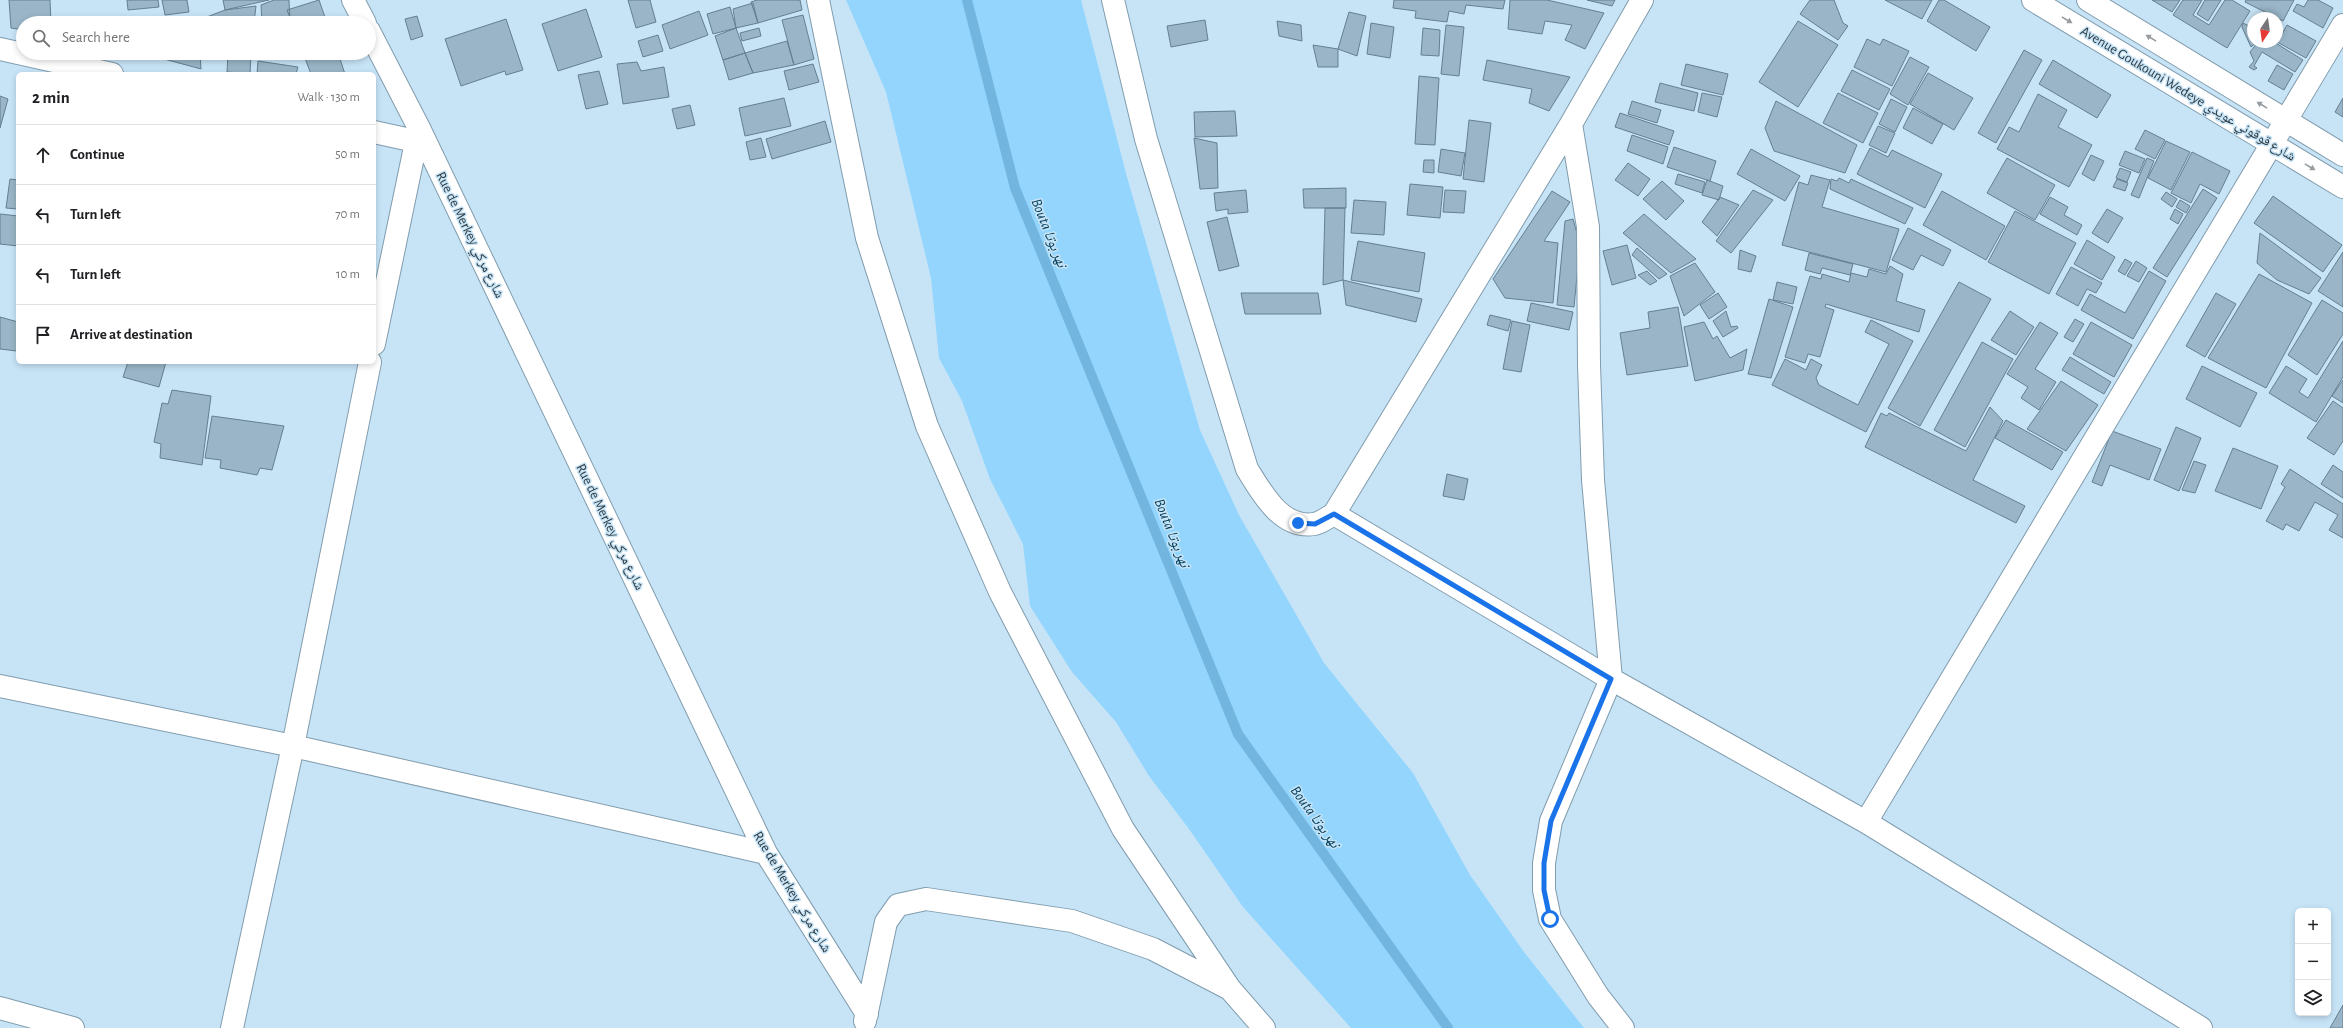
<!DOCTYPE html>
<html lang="en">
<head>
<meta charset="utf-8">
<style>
  :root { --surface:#fff; --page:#f6f6f6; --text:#202124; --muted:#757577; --line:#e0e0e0 }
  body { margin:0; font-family:"Alegreya Sans","Noto Naskh Arabic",sans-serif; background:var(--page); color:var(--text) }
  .controls { position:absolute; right:12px; bottom:12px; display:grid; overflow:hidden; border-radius:6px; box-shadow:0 2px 6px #0003 }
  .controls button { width:36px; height:36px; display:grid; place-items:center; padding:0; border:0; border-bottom:1px solid var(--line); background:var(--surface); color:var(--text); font:20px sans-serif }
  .compass { position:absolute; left:2247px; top:12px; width:36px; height:36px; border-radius:50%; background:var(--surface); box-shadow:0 2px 6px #0003; rotate:193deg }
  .stop { position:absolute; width:12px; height:12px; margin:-9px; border:3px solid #1a73e8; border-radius:50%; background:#fff }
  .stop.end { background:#1a73e8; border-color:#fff; box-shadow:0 1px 4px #0008 }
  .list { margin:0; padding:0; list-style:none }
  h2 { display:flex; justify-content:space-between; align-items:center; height:52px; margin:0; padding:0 16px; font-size:17px }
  h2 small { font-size:13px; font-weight:400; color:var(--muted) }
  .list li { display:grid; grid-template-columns:26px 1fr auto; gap:12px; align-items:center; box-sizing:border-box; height:60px; padding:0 16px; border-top:1px solid var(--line) }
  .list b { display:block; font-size:15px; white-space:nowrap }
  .list em { font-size:13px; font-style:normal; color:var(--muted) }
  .icon { flex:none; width:22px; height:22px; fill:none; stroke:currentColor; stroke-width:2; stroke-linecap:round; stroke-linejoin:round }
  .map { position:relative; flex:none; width:2343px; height:1028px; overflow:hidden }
  .search { position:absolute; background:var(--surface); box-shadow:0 2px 6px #0003; left:16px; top:16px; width:360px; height:44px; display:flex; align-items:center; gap:10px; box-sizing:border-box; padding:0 14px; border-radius:22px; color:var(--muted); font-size:15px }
  .panel { position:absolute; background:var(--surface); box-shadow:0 2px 6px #0003; left:16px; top:72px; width:360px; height:292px; border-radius:6px }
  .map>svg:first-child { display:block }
  .green { fill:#93d5fd }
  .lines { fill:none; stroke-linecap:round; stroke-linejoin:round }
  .stream { stroke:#72b5de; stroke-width:10 }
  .building { fill:#99b5c7; stroke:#647f90 }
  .minor-casing { stroke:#809cad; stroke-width:24 }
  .minor { stroke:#fff; stroke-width:22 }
  .oneway { fill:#969ca0 }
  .route { stroke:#1a73e8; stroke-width:5 }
  .labels { text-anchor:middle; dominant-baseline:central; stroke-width:3; stroke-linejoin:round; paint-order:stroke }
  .street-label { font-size:14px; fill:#2e3a41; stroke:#c7e4f7 }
  .water-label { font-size:15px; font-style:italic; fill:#09425d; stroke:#c7e4f7 }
</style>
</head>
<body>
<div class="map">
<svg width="2343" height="1028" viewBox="0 0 2343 1028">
  <rect width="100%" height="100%" fill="#c7e4f7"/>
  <path class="green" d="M 846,0 L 1081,0 L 1127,177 L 1200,430 L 1239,515 L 1324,663 L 1413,773 L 1470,875 L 1524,952 L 1584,1028 L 1351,1028 L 1243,907 L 1189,829 L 1149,776 L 1116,722 L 1072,672 L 1030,606 L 1023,544 L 990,479 L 962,401 L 939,358 L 931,278 L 886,92 Z"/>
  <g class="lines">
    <path class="stream" d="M 967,0 L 1015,188 L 1238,734 L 1448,1028"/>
  </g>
  <path class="building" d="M 9,0 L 50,0 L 51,23 L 23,23 L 23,30 L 11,28 Z
    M 127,0 L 158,0 L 159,7 L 128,10 Z
    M 162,0 L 187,0 L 189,12 L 165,15 Z
    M 223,0 L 269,0 L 225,10 Z
    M 274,0 L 289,0 L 290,23 L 262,23 L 261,5 Z
    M 319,0 L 327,23 L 292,23 L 287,10 Z
    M 628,0 L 650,0 L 656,22 L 636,28 Z
    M 757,0 L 800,0 L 802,10 L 758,23 L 751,2 Z
    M 1394,0 L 1505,0 L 1503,9 L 1466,5 L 1464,14 L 1449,11 L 1447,22 L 1415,18 L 1416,11 L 1393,8 Z
    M 1510,0 L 1547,0 L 1604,13 L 1585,49 L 1565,40 L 1572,25 L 1545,21 L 1542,34 L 1508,29 Z
    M 1587,0 L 1615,0 L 1612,6 Z
    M 1810,0 L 1834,0 L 1843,23 L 1848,26 L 1838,40 L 1800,14 Z
    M 1885,0 L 1932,0 L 1922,19 Z
    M 1939,0 L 1944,0 L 1990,27 L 1976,51 L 1927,21 Z
    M 2152,0 L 2180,0 L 2172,12 Z
    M 2183,0 L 2202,0 L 2193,15 L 2209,25 L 2225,0 L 2232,0 L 2250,11 L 2227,48 L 2173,15 Z
    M 2205,0 L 2221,0 L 2208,21 L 2197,14 Z
    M 2246,0 L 2294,0 L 2283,21 L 2245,2 Z
    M 2308,0 L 2318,0 L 2333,8 L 2323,28 L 2293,11 L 2297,4 L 2304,7 Z
    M 753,3 L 758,23 L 736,28 L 733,9 Z
    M 256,6 L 254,23 L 200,23 L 199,20 L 225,10 Z
    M 730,7 L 736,28 L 713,34 L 707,14 Z
    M 586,9 L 602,57 L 558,71 L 542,24 Z
    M 699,11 L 708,35 L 670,49 L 662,25 Z
    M 1349,12 L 1366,16 L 1357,56 L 1338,49 Z
    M 803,15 L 814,59 L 794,65 L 782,20 Z
    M 417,16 L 423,36 L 411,40 L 405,19 Z
    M 506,19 L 523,70 L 506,75 L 505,71 L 461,86 L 445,39 Z
    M 199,20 L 199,23 L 169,23 L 169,22 Z
    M 1205,20 L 1208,40 L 1171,47 L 1167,26 Z
    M 1277,21 L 1301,25 L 1302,41 L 1279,36 Z
    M 1798,21 L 1838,45 L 1798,107 L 1759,82 Z
    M 1371,23 L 1394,27 L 1390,58 L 1367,54 Z
    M 2243,23 L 2253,28 L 2253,42 L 2257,42 L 2251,47 L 2242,27 Z
    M 1446,25 L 1464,27 L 1459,76 L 1441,74 Z
    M 2287,25 L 2316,41 L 2306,58 L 2277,42 L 2277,34 L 2281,36 Z
    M 736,28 L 745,53 L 723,60 L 715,36 Z
    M 759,28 L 761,36 L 742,41 L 740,33 Z
    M 1423,28 L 1440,30 L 1439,56 L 1421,55 Z
    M 658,35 L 663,51 L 643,57 L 638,41 Z
    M 1867,39 L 1880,45 L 1883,39 L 1909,51 L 1892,86 L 1854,67 Z
    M 787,41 L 794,65 L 753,73 L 745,53 Z
    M 2258,42 L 2274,42 L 2303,60 L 2295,72 L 2262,52 L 2254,66 L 2257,68 L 2254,70 L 2249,67 L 2254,61 L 2250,52 Z
    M 1313,45 L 1338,49 L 1338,67 L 1318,67 Z
    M 2024,50 L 2042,60 L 1996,143 L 1978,133 Z
    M 142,53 L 200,53 L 201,69 Z
    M 228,53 L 251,53 L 250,74 L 227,72 Z
    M 265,53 L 291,53 L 291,54 L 265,56 Z
    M 303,53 L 338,53 L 345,74 L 311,74 Z
    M 745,53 L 753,73 L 729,80 L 723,60 Z
    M 1910,57 L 1929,67 L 1908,105 L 1890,94 Z
    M 1487,60 L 1570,77 L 1549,111 L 1529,103 L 1532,89 L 1483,80 Z
    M 2053,60 L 2111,95 L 2097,118 L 2039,84 Z
    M 258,61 L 298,67 L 296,74 L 257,74 Z
    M 637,62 L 641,71 L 664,67 L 669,97 L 623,104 L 617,64 Z
    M 813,64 L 819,82 L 789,90 L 784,71 Z
    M 1686,64 L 1728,74 L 1723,95 L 1681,85 Z
    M 2277,65 L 2293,74 L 2284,90 L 2268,81 Z
    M 1852,70 L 1890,89 L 1879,110 L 1841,91 Z
    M 599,71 L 608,104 L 586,109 L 578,75 Z
    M 1928,73 L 1973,98 L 1954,130 L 1910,104 Z
    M 1419,76 L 1439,78 L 1435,145 L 1415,144 Z
    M 1660,83 L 1698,93 L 1694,111 L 1655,102 Z
    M 1702,93 L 1722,97 L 1717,117 L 1698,112 Z
    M 1838,93 L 1878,113 L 1863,143 L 1823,123 Z
    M 2038,94 L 2067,110 L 2058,127 L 2092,145 L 2069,187 L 1997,149 L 2009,127 L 2019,132 Z
    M 0,96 L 8,99 L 0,128 Z
    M 784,98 L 791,126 L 745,136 L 739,108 Z
    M 2343,98 L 2343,117 L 2335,112 Z
    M 1891,99 L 1907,107 L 1895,132 L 1879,124 Z
    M 1632,101 L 1661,110 L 1657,123 L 1628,114 Z
    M 1776,101 L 1857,145 L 1845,173 L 1774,151 L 1765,128 Z
    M 690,105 L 695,125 L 677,129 L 672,109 Z
    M 1913,108 L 1943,124 L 1932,144 L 1903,128 Z
    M 1235,111 L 1237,136 L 1195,137 L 1194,112 Z
    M 1620,113 L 1674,131 L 1669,145 L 1615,127 Z
    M 1469,120 L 1491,123 L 1484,182 L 1463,179 Z
    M 825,121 L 831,142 L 772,159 L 766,139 Z
    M 1878,126 L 1895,133 L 1886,153 L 1869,145 Z
    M 2145,130 L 2165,140 L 2155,159 L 2135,149 Z
    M 1632,135 L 1668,147 L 1663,164 L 1627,151 Z
    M 761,138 L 766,157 L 750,160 L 746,142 Z
    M 1194,138 L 1217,143 L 1218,188 L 1200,189 Z
    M 2166,141 L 2190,152 L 2171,190 L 2148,178 Z
    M 1674,147 L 1716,161 L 1710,181 L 1667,167 Z
    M 1870,148 L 1888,157 L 1892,150 L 1942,174 L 1925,208 L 1857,174 Z
    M 1441,149 L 1465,153 L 1461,176 L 1438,172 Z
    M 1751,149 L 1800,176 L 1785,201 L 1737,174 Z
    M 2125,151 L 2145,159 L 2139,173 L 2119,165 Z
    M 2192,152 L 2230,171 L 2219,194 L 2200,184 L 2191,203 L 2171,193 Z
    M 2091,155 L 2104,161 L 2094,181 L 2082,174 Z
    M 2007,158 L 2055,185 L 2035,220 L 1987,193 Z
    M 2147,158 L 2154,161 L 2139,198 L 2131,195 Z
    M 1424,160 L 1434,160 L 1434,173 L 1423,172 Z
    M 1628,163 L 1650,179 L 1638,196 L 1615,180 Z
    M 2120,168 L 2131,172 L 2127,182 L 2116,178 Z
    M 1678,174 L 1705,182 L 1702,193 L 1675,184 Z
    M 1811,175 L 1830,180 L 1822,207 L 1899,229 L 1886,272 L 1782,245 L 1799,182 L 1808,185 Z
    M 1839,178 L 1849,183 L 1851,179 L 1913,208 L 1905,224 L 1830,189 L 1831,179 L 1837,181 Z
    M 10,179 L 18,180 L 18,209 L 6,208 Z
    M 2117,179 L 2128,183 L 2125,191 L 2113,187 Z
    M 1707,180 L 1723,186 L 1719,200 L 1702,195 Z
    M 1662,181 L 1684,201 L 1666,220 L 1643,199 Z
    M 1410,184 L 1443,187 L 1440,218 L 1407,215 Z
    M 1346,188 L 1346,208 L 1304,208 L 1303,189 Z
    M 2203,189 L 2217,198 L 2167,277 L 2153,268 Z
    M 1246,190 L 1248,212 L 1228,214 L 1228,209 L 1216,211 L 1214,193 Z
    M 1445,190 L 1466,191 L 1464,213 L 1443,212 Z
    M 1753,190 L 1773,200 L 1731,253 L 1716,241 Z
    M 1552,191 L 1570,202 L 1544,241 L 1558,243 L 1553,303 L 1505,298 L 1493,279 Z
    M 1942,191 L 2005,226 L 1986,260 L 1923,225 Z
    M 2166,192 L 2177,199 L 2172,207 L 2161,199 Z
    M 2273,196 L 2342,245 L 2323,272 L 2254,223 Z
    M 1720,197 L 1739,205 L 1717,236 L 1702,222 Z
    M 2050,197 L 2068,207 L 2064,215 L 2082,225 L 2077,235 L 2040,214 Z
    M 1354,200 L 1386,202 L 1384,235 L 1351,233 Z
    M 2180,200 L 2190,206 L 2186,213 L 2176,207 Z
    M 1325,208 L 1345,208 L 1343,280 L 1323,285 Z
    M 2107,209 L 2123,218 L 2108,243 L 2092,233 Z
    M 2175,209 L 2183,214 L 2178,224 L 2170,219 Z
    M 2015,211 L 2076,243 L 2049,294 L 1988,262 Z
    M 0,214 L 18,216 L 18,246 L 0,244 Z
    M 1644,214 L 1696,259 L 1671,273 L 1623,233 Z
    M 1227,217 L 1239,266 L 1219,271 L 1207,222 Z
    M 1573,219 L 1580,244 L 1574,307 L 1557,305 L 1565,221 Z
    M 1908,228 L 1951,250 L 1943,266 L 1921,255 L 1913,270 L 1892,260 Z
    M 2260,233 L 2321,278 L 2309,294 L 2277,280 L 2257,263 Z
    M 2087,240 L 2115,257 L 2102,280 L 2074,264 Z
    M 1358,241 L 1425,253 L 1419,292 L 1351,280 Z
    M 1627,245 L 1636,278 L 1612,285 L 1603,251 Z
    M 1637,248 L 1667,274 L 1659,279 L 1632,255 Z
    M 1740,250 L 1756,256 L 1751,272 L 1738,269 Z
    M 2343,252 L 2343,307 L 2318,291 Z
    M 1809,253 L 1853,264 L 1850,275 L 1822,268 L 1820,274 L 1805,270 Z
    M 2125,259 L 2132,263 L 2125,275 L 2118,271 Z
    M 2136,261 L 2147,268 L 2139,282 L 2127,276 Z
    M 1695,263 L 1715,292 L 1684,316 L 1670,276 Z
    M 1890,266 L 1903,274 L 1896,301 L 1925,310 L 1919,332 L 1826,304 L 1825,307 L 1834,310 L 1820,357 L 1808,354 L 1805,363 L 1785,357 L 1810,276 L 1821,279 L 1822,274 L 1849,282 L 1851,273 L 1867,277 L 1869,269 L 1886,274 Z
    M 2071,267 L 2102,283 L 2096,293 L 2087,289 L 2078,306 L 2056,294 Z
    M 1647,271 L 1657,281 L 1650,285 L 1638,275 Z
    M 2149,271 L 2166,281 L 2133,339 L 2081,310 L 2090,294 L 2125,313 Z
    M 2259,274 L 2312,303 L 2266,388 L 2208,358 Z
    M 1343,280 L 1422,299 L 1416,322 L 1346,305 Z
    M 1777,282 L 1797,287 L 1793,304 L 1773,300 Z
    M 1959,282 L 1991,299 L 1920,426 L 1888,408 Z
    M 1241,293 L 1318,293 L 1321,314 L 1245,314 Z
    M 1718,293 L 1727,307 L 1709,319 L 1700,305 Z
    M 2216,293 L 2236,304 L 2205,357 L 2186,346 Z
    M 1769,299 L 1793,307 L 1771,378 L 1748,374 Z
    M 2322,300 L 2343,313 L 2343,334 L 2317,375 L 2288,355 Z
    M 1531,303 L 1573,312 L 1569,330 L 1527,321 Z
    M 1678,307 L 1688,366 L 1627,375 L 1620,333 L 1650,328 L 1648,312 Z
    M 1726,311 L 1731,327 L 1737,326 L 1738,328 L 1723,337 L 1713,321 Z
    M 2010,311 L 2034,327 L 2016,355 L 1991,340 Z
    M 1490,315 L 1511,320 L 1508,331 L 1487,325 Z
    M 0,317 L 18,322 L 17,351 L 0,349 Z
    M 2075,319 L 2084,324 L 2073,342 L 2064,337 Z
    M 1871,320 L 1913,341 L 1866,432 L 1772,385 L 1785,359 L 1806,370 L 1811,359 L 1822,365 L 1816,378 L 1819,385 L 1858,405 L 1889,344 L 1865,332 Z
    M 1512,321 L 1530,325 L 1521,372 L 1503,369 Z
    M 1704,322 L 1713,339 L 1717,336 L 1730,358 L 1747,349 L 1743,370 L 1695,381 L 1684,327 Z
    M 2040,322 L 2058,333 L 2035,369 L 2056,382 L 2039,410 L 2021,398 L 2028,387 L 2007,374 Z
    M 2091,322 L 2132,345 L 2114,377 L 2073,354 Z
    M 2343,341 L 2343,377 L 2316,422 L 2269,393 L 2286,366 L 2307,379 L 2299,392 L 2308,398 Z
    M 1982,342 L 2013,359 L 1965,447 L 1934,430 Z
    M 2070,357 L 2111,382 L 2104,394 L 2062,370 Z
    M 128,362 L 166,362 L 159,387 L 123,377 Z
    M 2202,366 L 2257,393 L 2240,427 L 2186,399 Z
    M 2343,380 L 2343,403 L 2332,396 Z
    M 2061,381 L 2098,405 L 2066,451 L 2027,429 Z
    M 172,390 L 211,396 L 202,465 L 160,458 L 161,444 L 154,442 L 162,403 L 168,404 Z
    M 2333,401 L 2343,408 L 2343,441 L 2334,455 L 2307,438 Z
    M 1990,407 L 2003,421 L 1973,480 L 2025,506 L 2016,523 L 1865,447 L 1881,413 L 1887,416 L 1889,413 L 1966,451 Z
    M 212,416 L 284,426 L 272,470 L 260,468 L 257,475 L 220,468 L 221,460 L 205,458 Z
    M 2006,420 L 2063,452 L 2052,470 L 1995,438 Z
    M 2176,427 L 2201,438 L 2179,491 L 2154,480 Z
    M 2112,431 L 2161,449 L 2149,480 L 2110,465 L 2102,486 L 2092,482 Z
    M 2233,448 L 2278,466 L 2261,509 L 2215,491 Z
    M 2194,461 L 2206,465 L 2195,493 L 2182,490 Z
    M 2333,465 L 2343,472 L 2343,498 L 2321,484 Z
    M 2290,469 L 2343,504 L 2343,538 L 2329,530 L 2338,515 L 2315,502 L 2299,531 L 2286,524 L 2283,530 L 2266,521 L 2285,487 L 2281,484 Z
    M 1447,474 L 1468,479 L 1464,500 L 1443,496 Z
    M 2343,1005 L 2343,1028 L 2330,1028 Z"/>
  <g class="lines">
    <defs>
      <path id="minor" d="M 353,0 L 365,23
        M 818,0 L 867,238 L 927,426 L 1000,592 L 1123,829 L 1230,989
        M 1113,0 L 1146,139 L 1247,469 C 1262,493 1281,529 1314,524 C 1321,523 1328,517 1334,514 L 1611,679 L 1866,822 L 2201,1028
        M 2033,0 L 2343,187
        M 2088,0 L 2343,155
        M 369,31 L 419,128 L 766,853 L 867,1014
        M 0,49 L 112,74
        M 1571,124 L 1588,227 L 1589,365 L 1593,480 L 1611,679 L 1551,821 L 1544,863 L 1544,890 L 1550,919 L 1598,996 L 1623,1028
        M 374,132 L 415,141
        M 374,344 L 419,128
        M 1334,514 L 1571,124 L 1642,0
        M 0,686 L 293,746 L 766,853
        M 1866,822 L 2343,25
        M 0,1008 L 73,1028
        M 865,1021 L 886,922 L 898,905 L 926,899 L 1072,921 L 1153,949 L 1230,989 L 1264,1028
        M 232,1028 L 293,746 L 370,362"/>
    </defs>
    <use href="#minor" class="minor-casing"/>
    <use href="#minor" class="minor"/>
  </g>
  <defs><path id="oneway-solid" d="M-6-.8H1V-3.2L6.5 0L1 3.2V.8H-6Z"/></defs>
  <g class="oneway">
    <use href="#oneway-solid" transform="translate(2067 20) rotate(31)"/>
    <use href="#oneway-solid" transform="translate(2151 38) rotate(-149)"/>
    <use href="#oneway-solid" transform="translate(2262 105) rotate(-149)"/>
    <use href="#oneway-solid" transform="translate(2310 167) rotate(31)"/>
  </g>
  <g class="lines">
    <path class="route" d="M 1298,523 L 1315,524 L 1334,514 L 1611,679 L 1551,821 L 1544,863 L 1544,890 L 1550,919"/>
  </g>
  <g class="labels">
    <g class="street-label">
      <text transform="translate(2188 94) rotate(31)">Avenue Goukouni Wedeye شارع قوقوني عويدي</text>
      <text transform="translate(470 235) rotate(64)">Rue de Merkey شارع مركي</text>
      <text transform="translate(610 527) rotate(64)">Rue de Merkey شارع مركي</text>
      <text transform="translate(792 892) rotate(59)">Rue de Merkey شارع مركي</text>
    </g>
    <g class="water-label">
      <text transform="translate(1049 233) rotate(68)">Bouta نهر بوتا</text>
      <text transform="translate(1172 533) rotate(68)">Bouta نهر بوتا</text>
      <text transform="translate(1315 817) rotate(54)">Bouta نهر بوتا</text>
    </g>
  </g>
</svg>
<div class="controls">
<button>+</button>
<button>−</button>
<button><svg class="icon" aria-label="layers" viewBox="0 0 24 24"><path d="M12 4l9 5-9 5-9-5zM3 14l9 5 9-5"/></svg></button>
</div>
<svg class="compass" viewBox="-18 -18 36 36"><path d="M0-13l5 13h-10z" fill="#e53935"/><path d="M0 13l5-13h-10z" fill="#757577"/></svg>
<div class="stop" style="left:1550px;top:919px"></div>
<div class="stop end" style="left:1298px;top:523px"></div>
<div class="search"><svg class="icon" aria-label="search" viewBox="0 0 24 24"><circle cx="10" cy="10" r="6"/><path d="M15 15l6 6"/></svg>Search here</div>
<section class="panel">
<h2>2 min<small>Walk · 130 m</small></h2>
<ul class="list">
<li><svg class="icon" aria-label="ahead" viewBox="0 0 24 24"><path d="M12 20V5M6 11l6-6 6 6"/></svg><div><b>Continue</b></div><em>50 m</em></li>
<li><svg class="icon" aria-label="left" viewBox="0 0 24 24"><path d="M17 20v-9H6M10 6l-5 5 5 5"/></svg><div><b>Turn left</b></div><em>70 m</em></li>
<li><svg class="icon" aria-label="left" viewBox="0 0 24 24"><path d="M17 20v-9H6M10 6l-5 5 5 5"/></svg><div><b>Turn left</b></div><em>10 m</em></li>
<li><svg class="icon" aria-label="arrive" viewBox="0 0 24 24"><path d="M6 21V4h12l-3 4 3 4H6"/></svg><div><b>Arrive at destination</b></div></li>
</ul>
</section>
</div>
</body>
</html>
